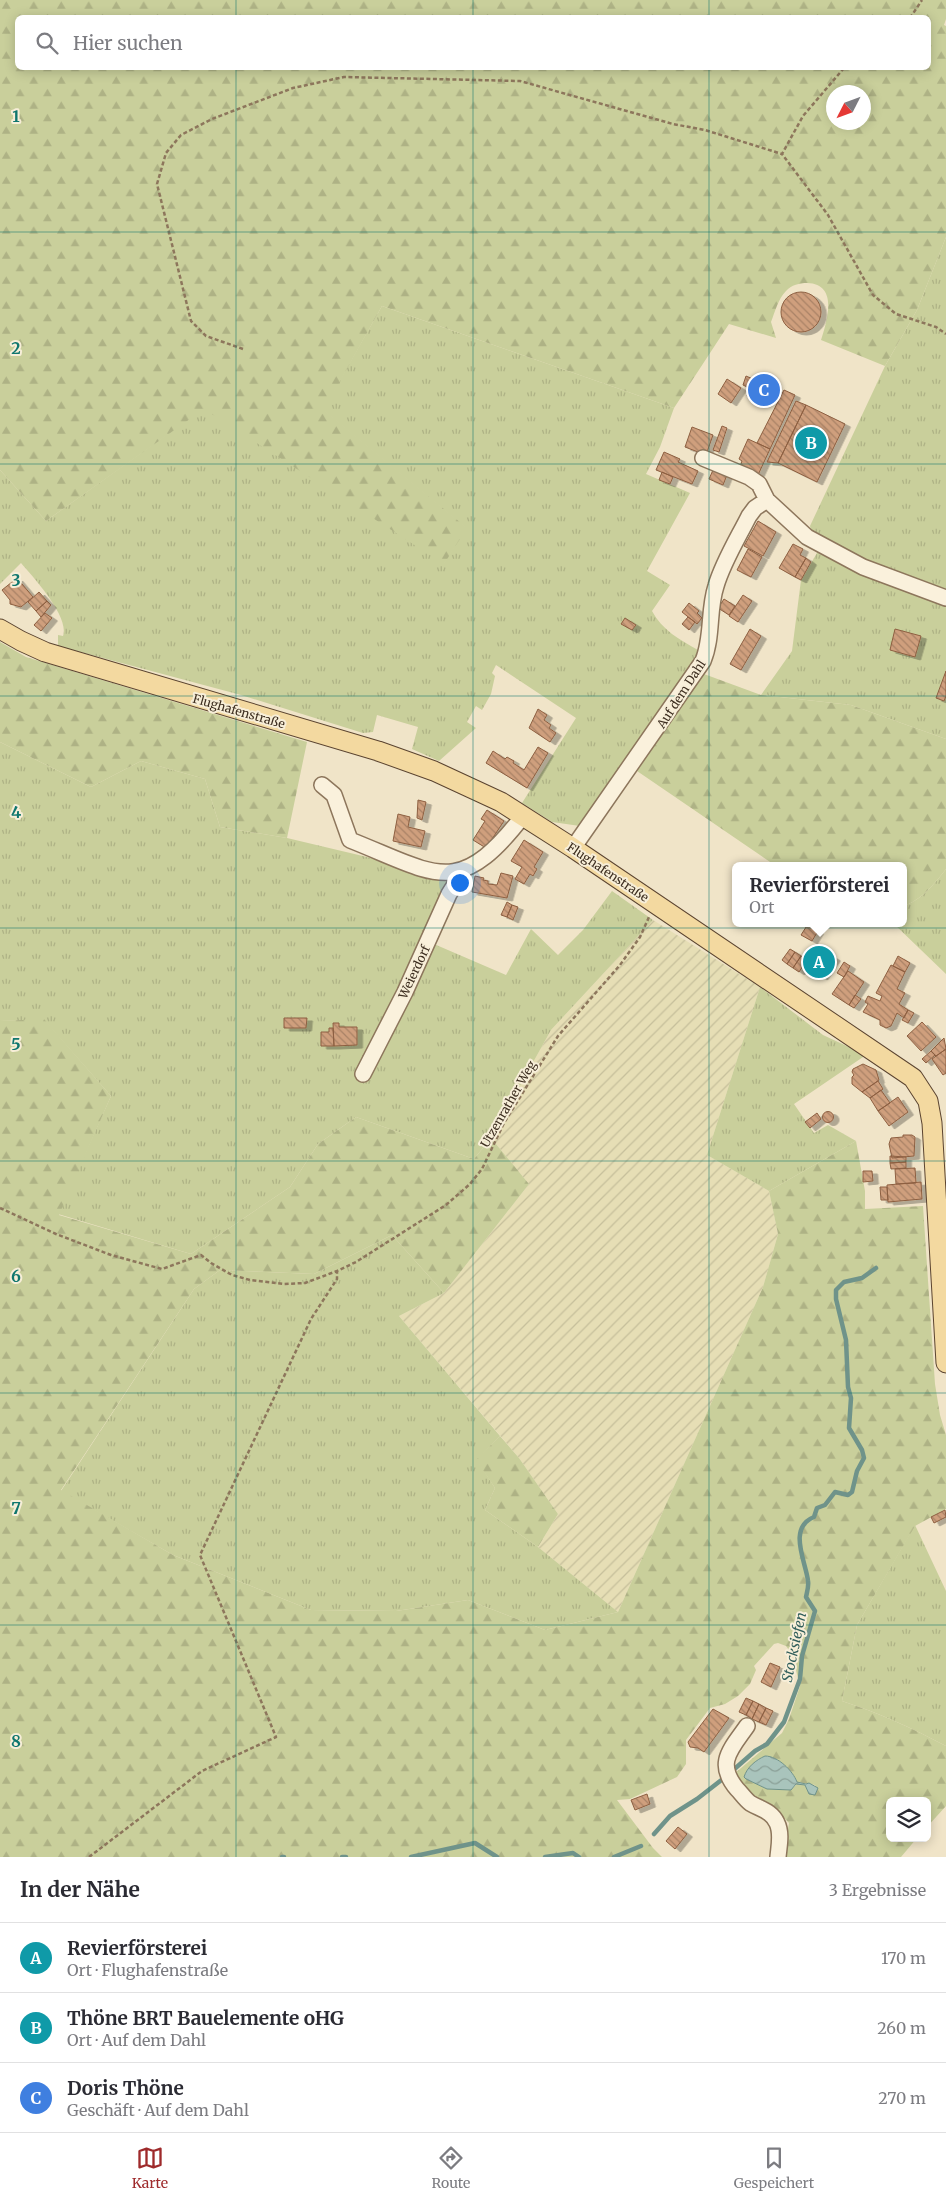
<!DOCTYPE html>
<html lang="de">
<head>
<meta charset="utf-8">
<style>
  :root { --surface:#fff; --page:#f2f2f3; --text:#2b2b33; --muted:#7c7c81; --line:#e1e1e2; --accent:#9e2a2b }
  body { margin:0; font-family:Merriweather,serif; background:var(--page); color:var(--text) }
  .controls { position:absolute; right:15px; bottom:15px; display:grid; overflow:hidden; border-radius:8px; box-shadow:0 2px 12px #0003 }
  .controls button { width:45px; height:45px; display:grid; place-items:center; padding:0; border:0; border-bottom:1px solid var(--line); background:var(--surface); color:var(--text); font:25px sans-serif }
  .compass { position:absolute; left:826px; top:85px; width:45px; height:45px; border-radius:50%; background:var(--surface); box-shadow:0 2px 12px #0003; rotate:228deg }
  .you { position:absolute; left:459px; top:882px; width:18px; height:18px; margin:-12px; border:4px solid #fff; border-radius:50%; background:#1a73e8; box-shadow:0 0 0 8px #1a73e833 }
  .badge { display:grid; place-items:center; width:32px; height:32px; border-radius:50%; background:var(--accent); color:#fff; font-size:16px; font-weight:700 }
  .pin { position:absolute; translate:-50% -50%; border:2px solid #fff; box-shadow:0 1px 5px #0006 }
  .popup { position:absolute; left:732px; top:862px; width:175px; height:65px; box-sizing:border-box; display:grid; place-content:center; border-radius:8px; background:var(--surface); filter:drop-shadow(0 1px 4px #0005); font-size:16px; white-space:nowrap; color:var(--muted) }
  .popup b { font-size:19px; color:var(--text) }
  .popup::after { content:''; position:absolute; left:50%; top:100%; margin-left:-10px; border:10px solid transparent; border-top-color:var(--surface) }
  .list { margin:0; padding:0; list-style:none }
  h2 { display:flex; justify-content:space-between; align-items:center; height:65px; margin:0; padding:0 20px; font-size:21px }
  h2 small { font-size:16px; font-weight:400; color:var(--muted) }
  .list li { display:grid; grid-template-columns:32px 1fr auto; gap:15px; align-items:center; box-sizing:border-box; height:70px; padding:0 20px; border-top:1px solid var(--line) }
  .list b { display:block; font-size:19px; white-space:nowrap }
  .list p { margin:0; font-size:16px; white-space:nowrap; color:var(--muted) }
  .list em { font-size:16px; font-style:normal; color:var(--muted) }
  .icon { flex:none; width:28px; height:28px; fill:none; stroke:currentColor; stroke-width:2; stroke-linecap:round; stroke-linejoin:round }
  .map { position:relative; flex:none; width:946px; height:1857px; overflow:hidden }
  .search { position:absolute; background:var(--surface); box-shadow:0 2px 12px #0003; left:15px; right:15px; top:15px; height:55px; display:flex; align-items:center; gap:12px; box-sizing:border-box; padding:0 18px; border-radius:8px; color:var(--muted); font-size:19px }
  .sheet { height:275px; background:var(--surface) }
  nav { display:flex; justify-content:space-around; align-items:center; box-sizing:border-box; height:70px; border-top:1px solid var(--line); background:var(--surface); font-size:14px; color:var(--muted) }
  nav a { display:grid; justify-items:center; gap:2px }
  nav .on { color:var(--accent) }
  .map>svg:first-child { display:block }
  .farmland { fill:url(#farmland-furrows) }
  .grass { fill:url(#grass-tufts) }
  .forest { fill:url(#forest-firs); fill-rule:evenodd }
  .water { fill:url(#water-waves); stroke:#6f938a }
  .lines { fill:none; stroke-linecap:round; stroke-linejoin:round }
  .stream { stroke:#6f938a; stroke-width:4.5 }
  .building { fill:url(#building-back-hatch); stroke:#8d5f41; filter:url(#shadow) }
  .minor-casing { stroke:#8d765c; stroke-width:18 }
  .major-casing { stroke:#5b4430; stroke-width:21 }
  .path { stroke:#8d765c; stroke-width:2.5; stroke-dasharray:4 2.5; stroke-linecap:butt }
  .minor { stroke:#faf1dc; stroke-width:15 }
  .major { stroke:#f3d9a0; stroke-width:19 }
  .grid { fill:none; stroke:#0f766e; stroke-width:1; stroke-opacity:0.55 }
  .labels { text-anchor:middle; dominant-baseline:central; stroke-width:4; stroke-linejoin:round; paint-order:stroke }
  .street-label { font-size:12px; fill:#3d2e20; stroke:#f7eed8 }
  .water-label { font-size:14px; font-style:italic; fill:#2f5d5a; stroke:#f7eed8 }
  .grid-label { font-size:16px; text-anchor:middle; font-weight:bold; fill:#0f766e; stroke:#f7eed8; stroke-width:4; stroke-linejoin:round; paint-order:stroke }
</style>
</head>
<body>
<div class="map">
<svg width="946" height="1857" viewBox="0 0 946 1857">
  <defs>
    <pattern id="farmland-furrows" width="10" height="10" patternUnits="userSpaceOnUse" patternTransform="scale(1.25)"><rect width="10" height="10" fill="#e6deb5"/><path d="M-1 1l2-2M0 10L10 0M9 11l2-2" fill="none" stroke="#c6bf9b"/></pattern>
    <pattern id="grass-tufts" width="24" height="20" patternUnits="userSpaceOnUse" patternTransform="scale(1.25)"><rect width="24" height="20" fill="#c9cf9b"/><path d="M3 7l-1-3M5 7V3M7 7l1-3M15 17l-1-3M17 17v-4M19 17l1-3" fill="none" stroke="#aeb285"/></pattern>
    <pattern id="forest-firs" width="22" height="20" patternUnits="userSpaceOnUse" patternTransform="scale(1.25)"><rect width="22" height="20" fill="#c9cf9b"/><path d="M5 1l3.5 6h-7zM16 11l3.5 6h-7z" fill="#aeb285"/></pattern>
    <pattern id="water-waves" width="16" height="10" patternUnits="userSpaceOnUse" patternTransform="scale(1.25)"><rect width="16" height="10" fill="#a9c4bc"/><path d="M0 5q4-4 8 0t8 0" fill="none" stroke="#8ba098"/></pattern>
    <pattern id="building-back-hatch" width="6" height="6" patternUnits="userSpaceOnUse" patternTransform="scale(1.25)"><rect width="6" height="6" fill="#cf9f7d"/><path d="M-1 5l2 2M0 0l6 6M5-1l2 2" fill="none" stroke="#a98266"/></pattern>
    <filter id="shadow"><feDropShadow dx="5.5" dy="3" stdDeviation="0" flood-color="#0004"/></filter>
  </defs>
  <rect width="100%" height="100%" fill="#f0e4c8"/>
  <path class="farmland" d="M 653,920 L 760,987 L 707,1155 L 769,1191 L 778,1234 L 763,1287 L 618,1612 L 538,1547 L 558,1514 L 519,1458 L 399,1316 L 444,1293 L 529,1184 L 491,1138 L 551,1030 Z"/>
  <path class="grass" d="M 946,237 L 946,739 L 851,705 L 761,695 L 792,651 L 801,580 L 817,553 L 810,526 L 885,366 L 917,310 Z
    M 382,306 L 674,408 L 660,447 L 646,474 L 690,493 L 647,571 L 670,585 L 652,611 C 662,630 680,640 698,650 L 693,666 L 580,826 L 552,822 L 522,803 L 576,718 L 496,665 L 492,673 L 495,676 L 491,694 L 482,710 L 476,706 L 467,722 L 476,728 L 439,761 L 412,749 L 418,727 L 377,715 L 373,732 L 363,733 L 241,695 L 58,646 L 58,635 L 63,636 C 70,617 33,577 21,563 L 0,584 L 0,470 L 46,521 L 204,408 L 444,563 L 466,528 L 323,410 Z
    M 0,742 L 91,787 L 141,761 L 205,779 L 220,827 L 287,838 L 464,880 L 434,944 L 506,975 L 531,929 L 558,955 L 583,930 L 612,891 L 653,920 L 551,1030 L 491,1138 L 474,1159 L 356,1117 L 318,1144 L 290,1187 L 191,1254 L 58,1214 L 111,1096 L 44,1020 L 0,1021 Z
    M 946,869 L 946,974 L 893,923 L 903,923 L 903,906 C 921,901 935,883 946,869 Z
    M 760,987 L 823,1035 L 866,1055 L 794,1104 L 814,1133 L 828,1125 L 856,1141 L 769,1191 L 707,1155 Z
    M 392,1235 L 444,1293 L 399,1316 L 500,1436 L 477,1460 L 495,1488 L 485,1510 L 538,1547 L 618,1612 L 545,1630 L 468,1600 L 396,1611 L 311,1610 L 173,1555 L 61,1491 L 194,1289 L 220,1270 L 314,1274 Z
    M 915,1525 L 946,1591 L 946,1746 C 912,1728 879,1713 842,1701 L 857,1625 Z"/>
  <path class="forest" d="M 0,0 L 946,0 L 946,19 L 944,25 L 946,26 L 946,237 L 917,310 L 885,366 L 821,340 C 827,321 839,284 807,283 C 800,283 791,285 786,291 C 778,299 775,312 771,322 L 776,338 L 729,324 L 674,408 L 382,306 L 324,410 L 467,528 L 444,564 L 204,409 L 46,521 L 0,470 ZM 18,18 L 928,18 L 928,68 L 18,68 ZM 864,92 L 864,122 L 834,122 L 834,92 Z
    M 0,642 L 26,657 L 307,742 L 287,838 L 220,827 L 205,779 L 141,761 L 91,787 L 0,742 Z
    M 704,674 L 761,695 L 851,705 L 946,739 L 946,869 C 935,883 921,901 903,906 L 903,866 L 776,866 L 637,771 Z
    M 44,1019 L 111,1096 L 59,1215 L 191,1254 L 290,1187 L 318,1144 L 356,1117 L 474,1159 L 491,1138 L 529,1184 L 444,1293 L 392,1235 L 314,1274 L 220,1270 L 194,1289 L 61,1490 L 173,1555 L 311,1610 L 396,1611 L 468,1600 L 545,1630 L 618,1612 L 763,1287 L 778,1234 L 769,1191 L 856,1141 L 865,1191 L 865,1209 L 923,1206 L 935,1384 L 940,1415 L 946,1435 L 946,1509 L 915,1526 L 857,1625 L 842,1701 C 879,1713 912,1728 946,1746 L 946,1806 L 927,1827 L 927,1801 L 890,1801 L 890,1838 L 917,1838 L 901,1857 L 783,1857 L 789,1823 C 772,1804 748,1796 734,1774 L 782,1733 L 789,1719 L 800,1686 L 792,1654 L 786,1646 L 778,1643 L 774,1644 L 754,1666 L 756,1670 L 750,1684 L 738,1696 L 725,1704 L 710,1708 L 686,1740 L 686,1764 L 677,1777 L 630,1799 L 617,1800 L 653,1848 L 662,1857 L 0,1857 L 0,1021 ZM 765,1756 C 778,1756 793,1771 797,1782 L 815,1785 L 817,1791 L 809,1794 L 805,1785 L 797,1784 L 791,1790 L 767,1789 L 746,1779 L 747,1770 L 757,1760 Z
    M 500,1436 L 519,1458 L 558,1514 L 538,1547 L 485,1510 L 495,1488 L 476,1460 Z"/>
  <path class="water" d="M 765,1756 C 778,1756 793,1771 797,1782 L 806,1784 L 809,1783 L 818,1788 L 815,1795 L 809,1794 L 805,1785 L 796,1784 L 791,1790 L 767,1789 L 746,1779 L 744,1777 C 747,1767 756,1760 765,1756 Z"/>
  <g class="lines">
    <path class="stream" d="M 731,1772 L 755,1751 L 767,1744 L 784,1722 L 800,1679 L 802,1656 L 815,1611 L 806,1597 C 807,1592 809,1586 808,1581 C 806,1562 787,1528 814,1517 L 817,1508 L 825,1505 L 835,1492 L 848,1495 L 852,1492 L 857,1471 L 864,1458 L 862,1450 L 849,1428 L 851,1398 L 848,1387 L 846,1340 L 836,1299 L 836,1290 L 844,1282 L 862,1278 L 876,1268
      M 654,1834 L 670,1816 L 697,1799 L 724,1778
      M 282,1857 L 284,1857
      M 342,1857 L 346,1857
      M 411,1857 L 475,1843 L 497,1857
      M 545,1857 L 573,1853 L 579,1857
      M 614,1857 L 641,1846"/>
  </g>
  <path class="building" d="M781 312a20 20 0 1 1 40 0a20 20 0 1 1-40 0Z
    M 746,376 L 780,391 L 776,399 L 769,396 L 765,404 L 747,396 L 751,389 L 743,385 Z
    M 727,379 L 741,388 L 731,403 L 718,394 Z
    M 784,390 L 795,395 L 770,449 L 757,443 Z
    M 796,401 L 806,405 L 778,463 L 767,462 Z
    M 806,405 L 845,424 L 817,482 L 778,463 Z
    M 722,426 L 727,428 L 719,452 L 713,450 Z
    M 692,427 L 713,435 L 706,455 L 685,447 Z
    M 748,439 L 770,449 L 758,475 L 740,466 L 742,461 L 739,459 Z
    M 664,452 L 680,459 L 678,462 L 698,471 L 692,484 L 656,470 Z
    M 713,470 L 727,475 L 723,485 L 709,479 Z
    M 662,472 L 673,477 L 670,484 L 659,480 Z
    M 758,521 L 776,532 L 763,556 L 744,546 Z
    M 793,544 L 803,549 L 800,555 L 806,558 L 795,577 L 779,568 Z
    M 748,549 L 762,557 L 751,577 L 737,570 Z
    M 806,558 L 811,562 L 801,580 L 795,577 Z
    M 17,578 L 33,597 L 21,607 L 10,604 L 10,600 L 2,590 Z
    M 39,592 L 47,601 L 36,611 L 28,602 Z
    M 743,595 L 752,601 L 738,622 L 729,616 Z
    M 724,599 L 735,606 L 729,615 L 718,608 Z
    M 47,601 L 51,605 L 41,617 L 36,611 Z
    M 689,603 L 699,611 L 697,613 L 702,618 L 697,624 L 682,612 Z
    M 45,613 L 52,618 L 41,631 L 34,625 Z
    M 688,617 L 695,622 L 689,630 L 682,624 Z
    M 625,618 L 636,625 L 632,630 L 621,624 Z
    M 750,629 L 761,636 L 741,670 L 730,664 Z
    M 895,629 L 921,636 L 915,657 L 890,650 Z
    M 946,671 L 946,696 L 944,701 L 936,698 Z
    M 538,709 L 547,715 L 544,720 L 551,725 L 549,728 L 556,733 L 550,742 L 529,728 Z
    M 538,747 L 548,753 L 527,788 L 486,763 L 493,751 L 505,759 L 507,757 L 514,761 L 513,763 L 524,770 Z
    M 418,800 L 426,802 L 422,820 L 417,818 Z
    M 487,810 L 504,821 L 486,848 L 473,840 L 485,821 L 481,819 Z
    M 398,814 L 410,817 L 408,827 L 425,831 L 421,847 L 393,841 Z
    M 524,840 L 543,852 L 534,867 L 537,869 L 533,876 L 530,874 L 524,884 L 515,879 L 522,867 L 511,861 Z
    M 501,873 L 513,876 L 507,898 L 472,892 L 475,876 L 484,878 L 483,880 L 488,881 L 488,884 L 497,885 Z
    M 507,902 L 512,905 L 507,917 L 501,915 Z
    M 512,905 L 518,907 L 513,920 L 507,917 Z
    M 808,924 L 818,931 L 812,941 L 801,935 Z
    M 816,946 L 835,958 L 822,977 L 804,965 Z
    M 790,949 L 795,952 L 787,964 L 782,960 Z
    M 795,952 L 801,956 L 793,968 L 787,964 Z
    M 801,956 L 807,960 L 799,972 L 793,968 Z
    M 898,956 L 910,963 L 905,972 L 893,966 Z
    M 844,962 L 850,966 L 844,977 L 837,973 Z
    M 891,965 L 905,972 L 897,989 L 905,993 L 899,1004 L 908,1010 L 904,1018 L 897,1013 L 891,1026 L 886,1028 L 880,1025 L 880,1020 L 863,1012 L 868,1004 L 865,1002 L 868,996 L 880,1001 L 882,996 L 876,993 Z
    M 848,971 L 864,982 L 849,1005 L 832,994 Z
    M 855,995 L 861,999 L 854,1008 L 849,1005 Z
    M 908,1010 L 914,1013 L 908,1023 L 902,1020 Z
    M 284,1018 L 307,1018 L 306,1028 L 284,1028 Z
    M 922,1022 L 936,1037 L 921,1051 L 907,1036 Z
    M 333,1023 L 339,1023 L 339,1027 L 357,1027 L 357,1045 L 334,1046 Z
    M 329,1028 L 333,1028 L 334,1046 L 321,1046 L 321,1032 L 329,1032 Z
    M 944,1038 L 946,1049 L 936,1056 L 931,1051 Z
    M 946,1049 L 946,1073 L 943,1075 L 932,1059 Z
    M 931,1051 L 935,1055 L 926,1063 L 922,1059 Z
    M 863,1064 L 876,1070 L 879,1080 L 862,1092 L 852,1084 L 852,1077 L 854,1075 L 852,1072 L 853,1069 Z
    M 878,1081 L 883,1089 L 870,1098 L 862,1092 Z
    M 881,1090 L 890,1103 L 878,1111 L 870,1098 Z
    M 898,1097 L 908,1112 L 889,1126 L 878,1111 Z
    M822.5 1117a5.5 5.5 0 1 1 11 0a5.5 5.5 0 1 1-11 0Z
    M 817,1113 L 821,1119 L 810,1128 L 805,1122 Z
    M 903,1135 L 912,1135 L 915,1137 L 914,1156 L 892,1158 L 889,1144 L 891,1138 L 903,1137 Z
    M 890,1156 L 906,1157 L 906,1162 L 890,1163 Z
    M 906,1162 L 906,1168 L 891,1169 L 890,1163 Z
    M 915,1168 L 916,1183 L 896,1184 L 895,1169 Z
    M 863,1171 L 872,1171 L 873,1181 L 863,1182 Z
    M 921,1182 L 922,1199 L 888,1202 L 887,1185 Z
    M 880,1187 L 887,1187 L 888,1200 L 881,1200 Z
    M 945,1510 L 946,1517 L 934,1523 L 931,1517 Z
    M 770,1663 L 780,1667 L 771,1687 L 761,1682 Z
    M 746,1698 L 753,1701 L 746,1715 L 739,1712 Z
    M 753,1701 L 759,1704 L 752,1719 L 746,1715 Z
    M 759,1704 L 766,1708 L 759,1722 L 752,1719 Z
    M 766,1708 L 773,1711 L 766,1725 L 759,1722 Z
    M 713,1709 L 729,1718 L 704,1752 L 698,1748 L 690,1747 L 688,1742 Z
    M 647,1794 L 650,1804 L 635,1810 L 631,1800 Z
    M 678,1827 L 687,1834 L 675,1849 L 666,1841 Z"/>
  <g class="lines">
    <defs>
      <path id="minor" d="M 703,458 L 749,477 L 759,484 L 767,500
        M 322,785 L 334,795 L 350,840 C 436,874 458,900 523,816
        M 573,848 L 703,661 C 713,637 708,610 716,586 C 723,562 738,538 749,516 L 755,508 L 767,500 L 807,537 L 863,567 L 946,598
        M 363,1074 L 405,992 L 449,894 L 464,870
        M 747,1726 C 731,1749 715,1763 737,1789 C 741,1793 745,1799 750,1803 C 760,1809 772,1811 777,1823 C 782,1833 779,1846 778,1857"/>
      <path id="major" d="M 0,629 L 21,641 L 45,652 L 378,751 L 434,771 L 501,802 L 573,848 L 913,1078 L 928,1101 L 932,1123 L 946,1363"/>
    </defs>
    <use href="#minor" class="minor-casing"/>
    <use href="#major" class="major-casing"/>
    <path class="path" d="M 910,18 L 922,0
      M 844,68 L 803,116 L 782,154 L 828,215 L 873,295 L 896,314 L 936,327 L 946,334
      M 243,349 L 206,336 L 191,321 L 157,184 L 166,153 L 181,135 L 212,119 L 293,88 L 344,77 L 520,81 L 673,124 L 705,130 L 782,154
      M 0,1208 L 56,1234 L 111,1255 L 162,1269 L 201,1255 L 211,1263 L 232,1275 L 250,1280 L 284,1284 L 305,1283 L 337,1271 L 356,1262 L 446,1205 L 470,1184 L 482,1169 L 504,1123 L 558,1036 L 620,965 L 640,937 L 649,917
      M 89,1857 L 202,1771 L 276,1737 L 200,1555 L 311,1319 L 337,1279 L 337,1271"/>
    <use href="#minor" class="minor"/>
    <use href="#major" class="major"/>
  </g>
  <path class="grid" d="M 236,0 L 236,18M 473,0 L 473,18M 709,0 L 709,18M 236,68 L 236,1857M 473,68 L 473,1857M 709,68 L 709,1857M 0,232 L 946,232M 0,464 L 946,464M 0,696 L 946,696M 0,928 L 946,928M 0,1161 L 946,1161M 0,1393 L 946,1393M 0,1625 L 946,1625"/>
  <g class="labels">
    <g class="street-label">
      <text transform="translate(681 694) rotate(-57)">Auf dem Dahl</text>
      <text transform="translate(239 711) rotate(16)">Flughafenstraße</text>
      <text transform="translate(608 872) rotate(34)">Flughafenstraße</text>
      <text transform="translate(414 972) rotate(-65)">Weierdorf</text>
      <text transform="translate(508 1104) rotate(-60)">Utzenrather Weg</text>
    </g>
    <g class="water-label">
      <text transform="translate(794 1647) rotate(-78)">Stocksiefen</text>
    </g>
  </g>
  <g class="grid-label">
    <text x="16" y="122">1</text>
    <text x="16" y="354">2</text>
    <text x="16" y="586">3</text>
    <text x="16" y="818">4</text>
    <text x="16" y="1050">5</text>
    <text x="16" y="1282">6</text>
    <text x="16" y="1514">7</text>
    <text x="16" y="1747">8</text>
  </g>
</svg>
<div class="controls">
<button><svg class="icon" aria-label="layers" viewBox="0 0 24 24"><path d="M12 4l9 5-9 5-9-5zM3 14l9 5 9-5"/></svg></button>
</div>
<svg class="compass" viewBox="-18 -18 36 36"><path d="M0-13l5 13h-10z" fill="#e53935"/><path d="M0 13l5-13h-10z" fill="#7c7c81"/></svg>
<div class="you"></div>
<div class="pin badge" style="left:819px;top:962px;background:#0f9aa8">A</div>
<div class="popup"><b>Revierförsterei</b>Ort</div>
<div class="pin badge" style="left:811px;top:443px;background:#0f9aa8">B</div>
<div class="pin badge" style="left:764px;top:390px;background:#3f7fe0">C</div>
<div class="search"><svg class="icon" aria-label="search" viewBox="0 0 24 24"><circle cx="10" cy="10" r="6"/><path d="M15 15l6 6"/></svg>Hier suchen</div>
</div>
<section class="sheet">
<h2>In der Nähe<small>3 Ergebnisse</small></h2>
<ul class="list">
<li><span class="badge" style="background:#0f9aa8">A</span><div><b>Revierförsterei</b><p>Ort · Flughafenstraße</p></div><em>170 m</em></li>
<li><span class="badge" style="background:#0f9aa8">B</span><div><b>Thöne BRT Bauelemente oHG</b><p>Ort · Auf dem Dahl</p></div><em>260 m</em></li>
<li><span class="badge" style="background:#3f7fe0">C</span><div><b>Doris Thöne</b><p>Geschäft · Auf dem Dahl</p></div><em>270 m</em></li>
</ul>
</section>
<nav>
<a class="on"><svg class="icon" aria-label="map" viewBox="0 0 24 24"><path d="M3 6l6-2 6 2 6-2v14l-6 2-6-2-6 2zM9 4v14M15 6v14"/></svg>Karte</a>
<a><svg class="icon" aria-label="directions" viewBox="0 0 24 24"><path d="M12 3l9 9-9 9-9-9zM9 14v-3h6M13 9l2 2-2 2"/></svg>Route</a>
<a><svg class="icon" aria-label="saved" viewBox="0 0 24 24"><path d="M7 4h10v16l-5-4-5 4z"/></svg>Gespeichert</a>
</nav>
</body>
</html>
